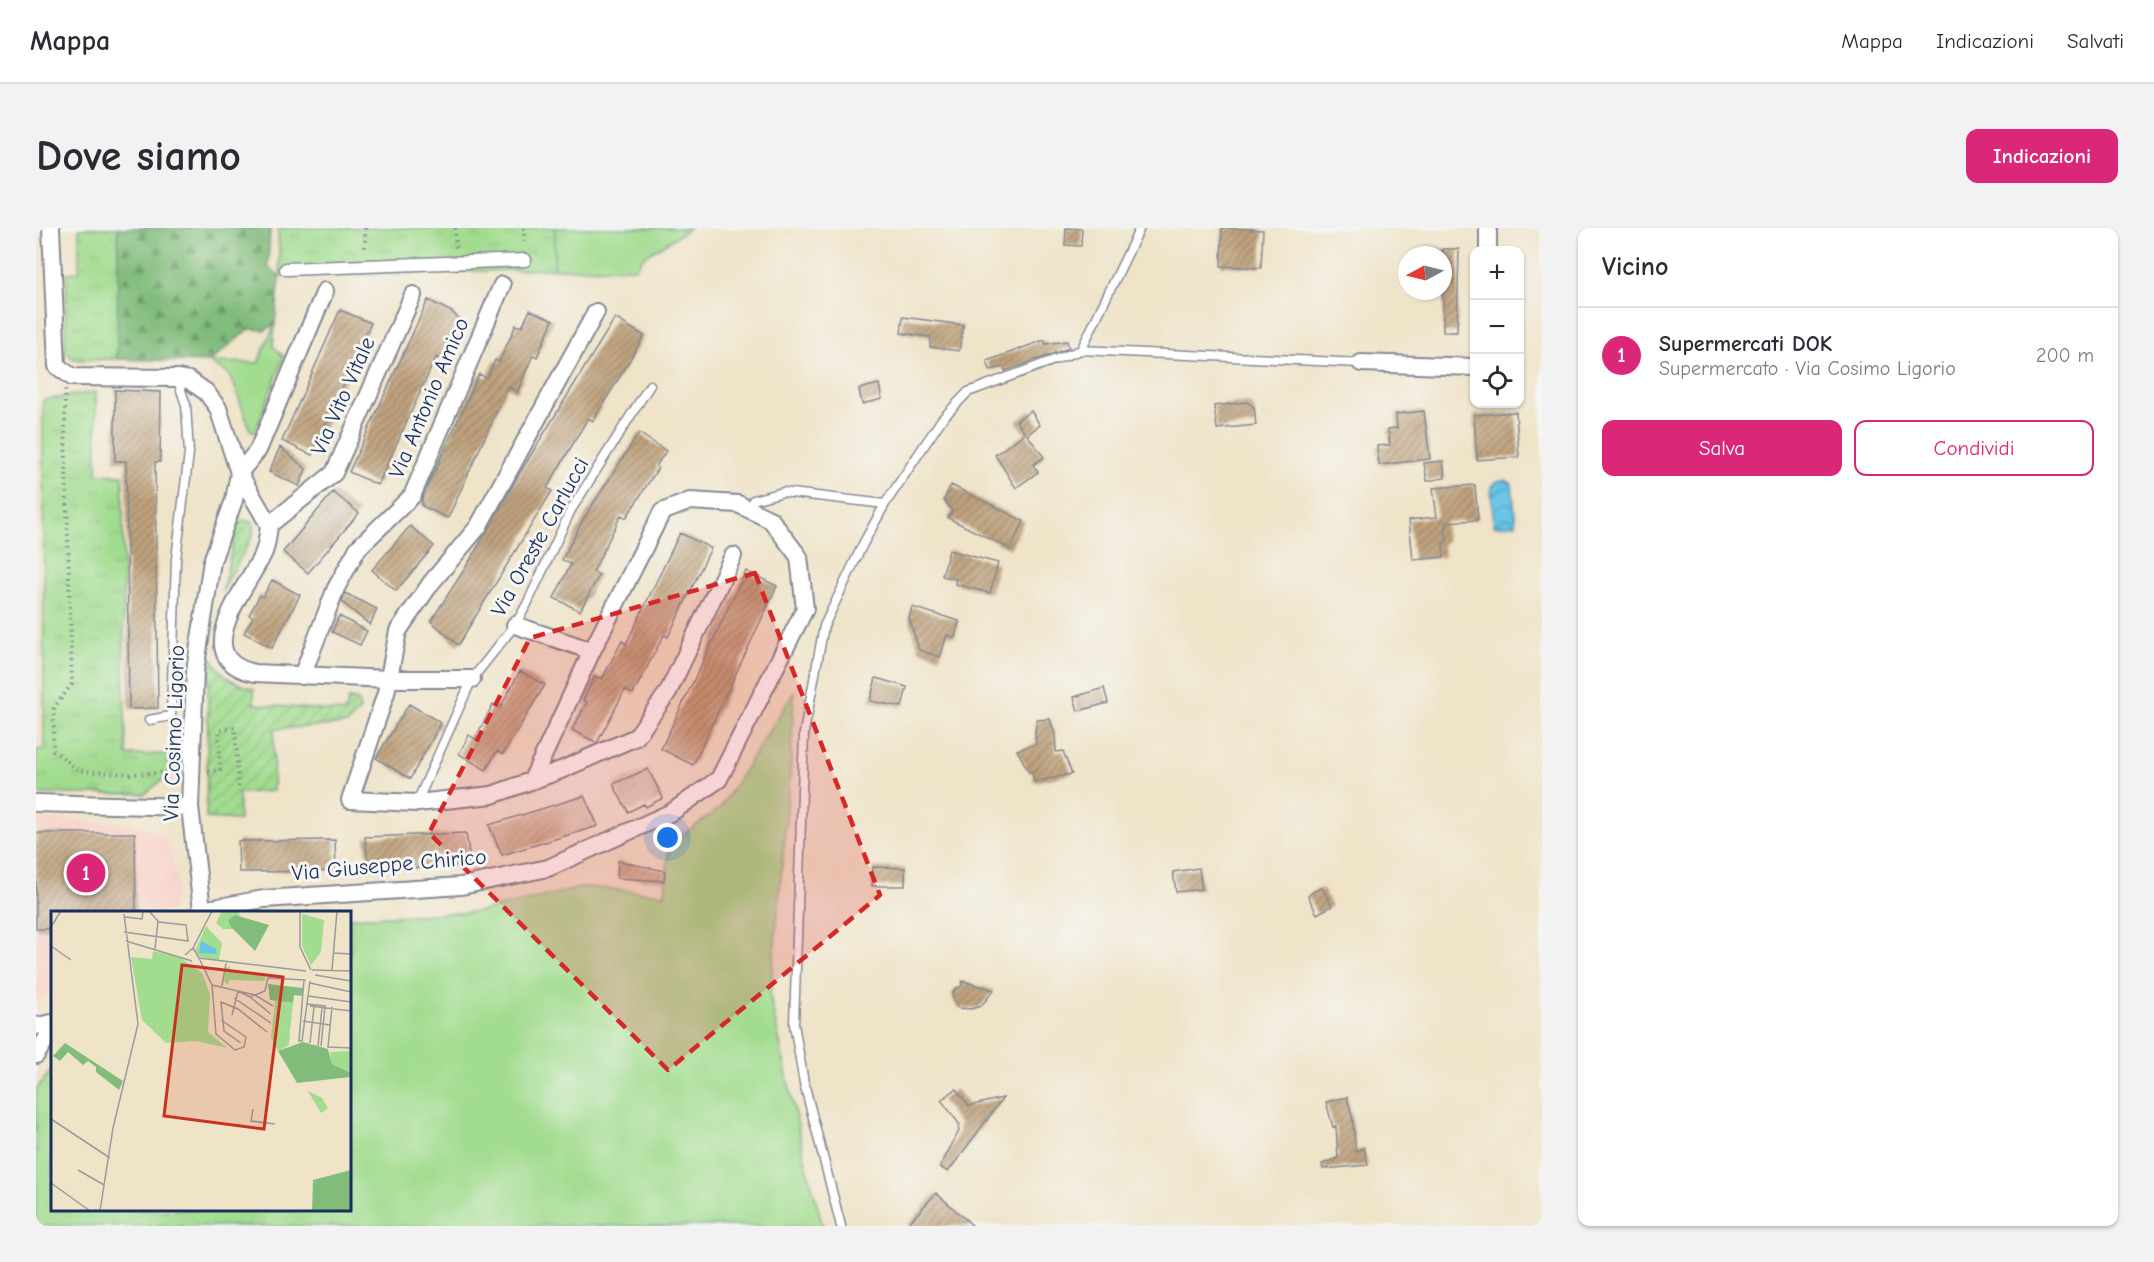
<!DOCTYPE html>
<html lang="it">
<head>
<meta charset="utf-8">
<style>
  :root { --surface:#fff; --page:#f2f2f3; --text:#2b2b33; --muted:#7c7c81; --line:#e1e1e2; --accent:#db2777 }
  body { margin:0; font-family:"Comic Neue",sans-serif; background:var(--page); color:var(--text) }
  .controls { position:absolute; right:18px; top:18px; display:grid; overflow:hidden; border-radius:12px; box-shadow:0 2px 4px #0004 }
  .controls button { width:54px; height:54px; display:grid; place-items:center; padding:0; border:0; border-bottom:2px solid var(--line); background:var(--surface); color:var(--text); font:30px sans-serif }
  .compass { position:absolute; left:1362px; top:18px; width:54px; height:54px; border-radius:50%; background:var(--surface); box-shadow:0 2px 4px #0004; rotate:263deg }
  .you { position:absolute; left:632px; top:610px; width:21px; height:21px; margin:-15px; border:4px solid #fff; border-radius:50%; background:#1a73e8; box-shadow:0 0 0 9px #1a73e833 }
  .badge { display:grid; place-items:center; width:39px; height:39px; border-radius:50%; background:var(--accent); color:#fff; font-size:20px; font-weight:700 }
  .pin { position:absolute; translate:-50% -50%; border:3px solid #fff; box-shadow:0 2px 6px #0006 }
  .list { margin:0; padding:0; list-style:none }
  h2 { display:flex; justify-content:space-between; align-items:center; height:78px; margin:0; padding:0 24px; font-size:26px }
  h2 small { font-size:20px; font-weight:400; color:var(--muted) }
  .list li { display:grid; grid-template-columns:39px 1fr auto; gap:18px; align-items:center; box-sizing:border-box; height:96px; padding:0 24px; border-top:2px solid var(--line) }
  .list b { display:block; font-size:22px; white-space:nowrap }
  .list p { margin:0; font-size:20px; white-space:nowrap; color:var(--muted) }
  .list em { font-size:20px; font-style:normal; color:var(--muted) }
  .actions { display:flex; gap:12px; padding:18px 24px }
  .actions a { flex:1; padding:14px 0; border:2px solid var(--accent); border-radius:12px; text-align:center; font-size:21px; color:var(--accent) }
  .actions .main { background:var(--accent); color:#fff }
  .icon { flex:none; width:33px; height:33px; fill:none; stroke:currentColor; stroke-width:2; stroke-linecap:round; stroke-linejoin:round }
  .map { position:relative; flex:none; width:1506px; height:998px; overflow:hidden; border-radius:12px }
  header { display:flex; align-items:center; gap:36px; box-sizing:border-box; height:84px; padding:0 30px; background:var(--surface); border-bottom:2px solid var(--line) }
  header strong { font-size:28px }
  nav { display:flex; gap:33px; margin-inline-start:auto; font-size:21px }
  .intro { display:flex; align-items:center; justify-content:space-between; box-sizing:border-box; height:144px; padding:0 36px }
  h1 { margin:0; font-size:42px }
  .button { padding:15px 27px; border-radius:12px; background:var(--accent); color:#fff; font-size:21px; font-weight:700 }
  main { display:flex; gap:36px; padding:0 36px }
  aside { flex:1; background:var(--surface); border-radius:12px; box-shadow:0 2px 4px #0004 }
  .map>svg:first-child { display:block }
  .built { fill:#f7d1c7 }
  .grass { fill:#a2dc8f; stroke:#5e8676; stroke-width:1.5 }
  .forest { fill:url(#forest-firs); stroke:#4e766c; stroke-width:1.5 }
  .park { fill:url(#park-tufts); stroke:#5e8676; stroke-width:1.5 }
  .garden { fill:url(#garden-furrows); stroke:#5e8676; stroke-width:1.5 }
  .water { fill:url(#water-waves); stroke:#407aa1; stroke-width:1.5 }
  .building { fill:url(#building-hatch) }
  .lines { fill:none; stroke-linecap:round; stroke-linejoin:round }
  .service-casing { stroke:#858993; stroke-width:11 }
  .pedestrian-casing { stroke:#858993; stroke-width:15 }
  .minor-casing { stroke:#858993; stroke-width:20 }
  .path { stroke:#858993; stroke-width:4; stroke-dasharray:1.5 4.5; stroke-linecap:butt }
  .service { stroke:#fff; stroke-width:8 }
  .pedestrian { stroke:#fff; stroke-width:12 }
  .minor { stroke:#fff; stroke-width:16 }
  .marked { fill:#d62828; fill-opacity:0.2; stroke:#d62828; stroke-width:4.5; stroke-dasharray:12 8; stroke-linejoin:round }
  .labels { text-anchor:middle; dominant-baseline:central; stroke-width:6; stroke-linejoin:round; paint-order:stroke }
  .street-label { font-size:22px; fill:#1b2f5e; stroke:#f6f6f2 }
  .inset-road { fill:none; stroke:#9a9b9e; stroke-width:1.5 }
  .view { fill:#c8321e; fill-opacity:0.15; stroke:#c8321e; stroke-width:3 }
  .inset-edge { fill:none; stroke:#1b2f5e; stroke-width:3 }
</style>
</head>
<body>
<header>
<strong>Mappa</strong>
<nav><a>Mappa</a><a>Indicazioni</a><a>Salvati</a></nav>
</header>
<div class="intro"><h1>Dove siamo</h1><a class="button">Indicazioni</a></div>
<main>
<div class="map">
<svg width="1506" height="998" viewBox="0 0 1506 998">
  <defs>
    <pattern id="forest-firs" width="22" height="20" patternUnits="userSpaceOnUse" patternTransform="scale(1.5)"><rect width="22" height="20" fill="#81bc7a"/><path d="M5 1l3.5 6h-7zM16 11l3.5 6h-7z" fill="#699967"/></pattern>
    <pattern id="park-tufts" width="24" height="20" patternUnits="userSpaceOnUse" patternTransform="scale(1.5)"><rect width="24" height="20" fill="#a2dc8f"/><path d="M3 7l-1-3M5 7V3M7 7l1-3M15 17l-1-3M17 17v-4M19 17l1-3" fill="none" stroke="#8bbd7e"/></pattern>
    <pattern id="garden-furrows" width="10" height="10" patternUnits="userSpaceOnUse" patternTransform="scale(1.5)"><rect width="10" height="10" fill="#a2dc8f"/><path d="M-1 1l2-2M0 10L10 0M9 11l2-2" fill="none" stroke="#8bbd7e"/></pattern>
    <pattern id="water-waves" width="16" height="10" patternUnits="userSpaceOnUse" patternTransform="scale(1.5)"><rect width="16" height="10" fill="#66c4e4"/><path d="M0 5q4-4 8 0t8 0" fill="none" stroke="#53a0bc"/></pattern>
    <pattern id="building-hatch" width="6" height="6" patternUnits="userSpaceOnUse" patternTransform="scale(1.5)"><rect width="6" height="6" fill="#bfa27d"/><path d="M-1 1l2-2M0 6l6-6M5 7l2-2" fill="none" stroke="#9a846a"/></pattern>
  </defs>
  <rect width="100%" height="100%" fill="#f6f6f2"/>
  <filter id="ink" filterUnits="userSpaceOnUse"><feTurbulence type="fractalNoise" baseFrequency=".0167" numOctaves="2"/><feDisplacementMap in="SourceGraphic" scale="12" xChannelSelector="R" yChannelSelector="G"/><feConvolveMatrix kernelMatrix="1 2 1 2 8 2 1 2 1" color-interpolation-filters="sRGB"/></filter>
  <filter id="wash" filterUnits="userSpaceOnUse"><feTurbulence type="fractalNoise" baseFrequency=".008" numOctaves="4" result="noise"/><feDisplacementMap in="SourceGraphic" scale="24" xChannelSelector="R" yChannelSelector="G"/><feGaussianBlur stdDeviation="1.35" result="paint"/><feColorMatrix in="noise" values="0 0 0 0 0 0 0 0 0 0 0 0 0 0 0 0 0 1.4 0 .05"/><feComposite in="paint" operator="in"/></filter>
  <g filter="url(#wash)">
    <rect width="100%" height="100%" fill="#efe3c8"/>
    <path class="built" d="M 0,592 L 98,595 L 126,607 L 133,612 L 142,658 L 135,684 L 16,684 L 16,765 L 0,772 Z"/>
    <path class="grass" d="M 519,0 L 654,0 L 606,30 L 600,40 L 518,41 Z
      M 239,96 L 237,118 L 248,129 L 219,204 L 214,202 L 199,159 L 191,145 L 173,134 L 222,135 Z
      M 758,464 L 754,548 L 734,769 L 770,936 L 787,998 L 0,998 L 0,861 L 16,842 L 16,982 L 314,982 L 314,690 L 441,684 L 549,659 L 629,666 L 633,617 L 684,580 Z"/>
    <path class="forest" d="M 82,0 L 234,0 L 232,39 L 244,48 L 239,96 L 229,102 L 213,101 L 173,134 L 81,131 Z"/>
    <path class="park" d="M 43,0 L 82,0 L 81,131 L 43,132 L 36,130 L 29,123 L 31,45 L 43,44 Z
      M 242,0 L 519,0 L 518,41 L 244,48 Z
      M 60,164 L 61,246 L 87,247 L 88,467 L 91,527 L 143,526 L 136,544 L 109,566 L 0,566 L 0,522 L 8,521 L 7,172 Z"/>
    <path class="garden" d="M 207,292 L 217,294 L 217,307 L 186,364 L 201,298 Z
      M 173,425 C 184,447 195,454 218,461 L 218,476 L 309,484 L 313,471 L 322,473 L 324,482 L 311,496 L 238,501 L 237,563 L 203,565 L 203,592 L 170,590 Z"/>
    <path class="water" d="M 1469,252 L 1476,256 L 1480,296 L 1458,298 L 1455,260 L 1461,253 Z"/>
    <g id="blocks">
      <path class="building" d="M 1030,0 L 1046,1 L 1045,18 L 1029,17 Z
        M 1186,0 L 1227,2 L 1225,40 L 1185,38 Z
        M 1407,21 L 1423,21 L 1421,104 L 1407,104 Z
        M 392,72 L 416,84 L 423,91 L 425,101 L 412,134 L 400,129 L 342,257 L 313,244 Z
        M 304,82 L 335,95 L 276,227 L 246,213 Z
        M 494,82 L 517,92 L 501,129 L 497,127 L 481,164 L 472,159 L 412,290 L 386,278 L 386,271 L 443,146 L 451,150 L 459,132 L 463,134 L 480,97 L 486,99 Z
        M 867,89 L 927,97 L 923,123 L 894,119 L 895,109 L 865,105 Z
        M 579,90 L 608,108 L 557,193 L 552,190 L 511,260 L 516,263 L 422,417 L 395,393 L 435,331 L 485,243 Z
        M 1008,112 L 1010,116 L 1031,113 L 1033,120 L 969,143 L 968,139 L 954,142 L 951,133 Z
        M 843,156 L 846,171 L 826,176 L 823,161 Z
        M 79,162 L 125,164 L 124,234 L 119,234 L 122,480 L 93,481 L 90,233 L 79,233 Z
        M 1211,174 L 1218,179 L 1220,197 L 1181,201 L 1178,178 Z
        M 995,183 L 1004,197 L 991,207 L 1008,229 L 997,237 L 1002,244 L 980,260 L 959,227 L 989,205 L 980,193 Z
        M 1388,183 L 1394,231 L 1343,237 L 1341,218 L 1354,217 L 1352,201 L 1361,200 L 1360,186 Z
        M 1480,184 L 1483,229 L 1441,232 L 1438,187 Z
        M 603,205 L 630,223 L 620,238 L 622,240 L 590,290 L 585,287 L 557,344 L 563,347 L 544,383 L 518,370 L 535,336 L 526,332 L 548,290 Z
        M 244,219 L 270,241 L 263,258 L 233,244 Z
        M 1407,233 L 1409,250 L 1391,253 L 1388,235 Z
        M 915,257 L 988,293 L 974,321 L 912,290 L 916,283 L 908,272 Z
        M 1439,257 L 1442,292 L 1409,294 L 1411,314 L 1407,315 L 1408,329 L 1377,332 L 1373,292 L 1401,289 L 1397,260 Z
        M 297,264 L 323,285 L 272,345 L 247,324 Z
        M 374,298 L 398,318 L 360,363 L 336,342 Z
        M 644,305 L 675,320 L 632,409 L 628,407 L 597,466 L 589,462 L 561,515 L 536,502 L 551,474 L 547,472 L 559,448 L 566,451 L 586,413 L 590,416 Z
        M 913,322 L 962,335 L 954,365 L 919,356 L 920,351 L 906,348 Z
        M 710,343 L 741,358 L 657,537 L 625,521 Z
        M 236,352 L 264,367 L 236,420 L 208,405 L 217,389 L 213,387 L 224,367 L 227,369 Z
        M 309,365 L 341,381 L 334,397 L 306,374 Z
        M 876,379 L 923,393 L 919,409 L 911,407 L 904,429 L 883,422 L 873,390 Z
        M 303,388 L 331,403 L 324,417 L 296,404 Z
        M 484,443 L 509,457 L 467,526 L 461,523 L 450,542 L 423,526 L 433,507 L 439,511 L 457,476 L 464,480 Z
        M 840,450 L 871,459 L 866,479 L 834,473 Z
        M 1068,460 L 1072,475 L 1042,483 L 1038,469 Z
        M 373,476 L 405,495 L 374,551 L 340,530 Z
        M 1014,491 L 1019,506 L 1020,524 L 1027,523 L 1036,546 L 998,554 L 996,544 L 993,544 L 981,522 L 1000,516 L 999,504 L 1001,492 Z
        M 612,541 L 627,570 L 610,579 L 608,576 L 592,584 L 577,556 Z
        M 548,568 L 562,598 L 466,627 L 453,597 Z
        M 0,605 L 99,605 L 100,684 L 16,684 L 16,701 L 0,701 Z
        M 430,605 L 435,637 L 333,642 L 329,609 Z
        M 299,612 L 300,643 L 203,644 L 202,613 Z
        M 582,633 L 629,643 L 628,653 L 581,650 Z
        M 837,639 L 869,640 L 869,658 L 836,658 Z
        M 1163,640 L 1166,661 L 1140,664 L 1137,644 Z
        M 1286,660 L 1296,678 L 1281,686 L 1272,668 L 1278,663 Z
        M 926,753 L 958,762 L 945,778 L 935,781 L 923,780 L 919,776 L 916,767 L 919,761 L 926,758 Z
        M 920,861 L 933,878 L 967,870 L 912,944 L 904,939 L 923,903 L 922,900 L 924,897 L 905,872 Z
        M 1311,869 L 1316,888 L 1320,923 L 1328,920 L 1332,937 L 1287,941 L 1286,936 L 1302,930 L 1300,898 L 1297,899 L 1290,874 Z
        M 900,965 L 908,972 L 937,998 L 870,998 Z"/>
    </g>
  </g>
  <g filter="url(#ink)">
    <use href="#blocks" fill-opacity="0" stroke="#858993" stroke-width="1.5"/>
    <g class="lines">
      <defs>
        <path id="service" d="M 1045,122 L 1325,135
          M 714,282 L 717,272 L 747,264 L 849,276
          M 113,492 L 135,488 L 140,331 L 153,225 L 150,177 L 141,150
          M 381,574 L 436,451 L 479,397 L 491,376 L 535,282 L 614,157
          M 805,998 L 768,855 L 758,796 L 768,505 L 788,398 L 827,316 L 849,276 L 906,191 L 932,164 L 1045,122 L 1104,0"/>
        <path id="pedestrian" d="M 250,41 L 489,32"/>
        <path id="minor" d="M 15,0 L 21,138 L 36,149 L 141,150 L 153,152 L 170,164 L 182,180 L 203,245 L 198,272 L 176,333 L 159,443 L 154,579 L 166,682 L 163,684
          M 1452,0 L 1452,22
          M 289,63 L 222,222 L 203,245 L 233,297 C 232,306 231,316 228,324 C 213,357 149,431 219,445 L 352,451 L 436,451
          M 560,84 L 442,299 L 395,355 L 362,403 L 350,465 L 314,572 L 381,575 L 456,567 L 525,542 L 600,509 L 632,464 L 697,328
          M 1325,135 L 1438,139
          M 233,297 L 298,245 L 377,67
          M 479,397 L 556,423
          M 266,448 L 300,360 L 322,320 L 376,268 L 466,57
          M 0,575 L 154,579
          M 166,682 L 228,671 L 425,658 L 512,640 L 636,584 L 683,551 L 769,381 L 763,329 L 735,292 L 702,276 L 654,273 L 626,284 L 556,423 L 496,552
          M 0,798 L 16,795
          M 0,827 L 16,802"/>
      </defs>
      <use href="#service" class="service-casing"/>
      <use href="#pedestrian" class="pedestrian-casing"/>
      <use href="#minor" class="minor-casing"/>
      <path class="path" d="M 329,0 L 329,23
        M 419,0 L 420,20
        M 488,0 L 488,17
        M 29,162 L 29,200 L 36,456 L 18,480 L 17,522 L 44,543 L 95,546 L 136,544
        M 172,544 L 184,542 L 183,502 L 199,500 L 203,564"/>
      <use href="#service" class="service"/>
      <use href="#pedestrian" class="pedestrian"/>
      <use href="#minor" class="minor"/>
    </g>
  </g>
  <path class="marked" d="M 719,345 L 844,667 L 632,842 L 393,605 L 494,410 Z"/>
  <g class="labels">
    <g class="street-label">
      <text transform="translate(307 168) rotate(-66)">Via Vito Vitale</text>
      <text transform="translate(393 170) rotate(-67)">Via Antonio Amico</text>
      <text transform="translate(504 309) rotate(-61)">Via Oreste Carlucci</text>
      <text transform="translate(138 505) rotate(-88)">Via Cosimo Ligorio</text>
      <text transform="translate(353 637) rotate(-5)">Via Giuseppe Chirico</text>
    </g>
  </g>
  <g transform="translate(15 683)">
    <rect width="300" height="300" fill="#efe3c8"/>
    <path d="M 171,0 L 187,0 L 189,5 L 184,4 L 182,18 L 172,18 L 165,12 ZM 251,3 L 273,9 L 270,41 L 260,54 L 251,35 ZM 102,40 L 130,47 L 151,62 L 159,83 L 157,121 L 176,137 L 145,130 L 115,132 L 91,109 L 80,46 L 101,48 ZM 221,118 L 239,120 L 238,134 L 227,140 L 220,126 ZM 300,140 L 300,162 L 281,153 L 279,141 ZM 257,180 L 271,187 L 277,197 L 270,202 Z" fill="#a2dc8f"/>
    <path d="M 184,4 L 218,14 L 204,40 L 180,16 L 177,9 ZM 217,73 L 252,77 L 251,85 L 243,84 L 242,92 L 219,89 ZM 252,131 L 277,138 L 281,153 L 300,162 L 299,166 L 246,172 L 227,140 ZM 14,132 L 72,170 L 68,179 L 45,161 L 45,156 L 37,150 L 32,154 L 17,141 L 9,150 L 2,145 ZM 300,259 L 300,300 L 261,300 L 262,269 Z" fill="#81bc7a"/>
    <path d="M 155,15 L 171,32 L 168,49 L 149,46 L 144,40 ZM 179,55 L 179,61 L 214,65 L 214,70 L 178,69 L 177,74 L 173,70 L 175,57 ZM 224,90 L 242,92 L 239,120 L 221,118 Z" fill="#a2dc8f"/>
    <path d="M 150,30 L 165,38 L 166,43 L 148,42 Z" fill="#66c4e4"/>
    <path class="inset-road" d="M 98,0 L 107,10 L 104,38M 249,0 L 249,36 L 260,59M 73,3 L 87,113M 74,6 L 91,8 L 92,0M 0,16 L 10,0M 73,21 L 137,30 L 135,14 L 107,11M 75,30 L 141,50M 0,35 L 20,49M 142,37 L 148,47 L 255,60M 282,42 L 300,43M 134,44 L 142,37 L 161,0M 148,47 L 161,74 L 204,84 L 214,80 L 217,67 L 255,69M 261,59 L 300,60M 281,59 L 286,0M 264,64 L 300,70M 253,69 L 248,130 L 251,130 L 259,70M 259,72 L 300,81M 161,74 L 165,123 L 184,139 L 193,136 L 195,126 L 170,109M 171,75 L 175,52M 257,85 L 300,91M 199,86 L 220,103M 183,87 L 220,112M 256,93 L 274,95 L 270,135M 259,95 L 300,100M 281,96 L 277,136 L 300,137M 181,104 L 187,80 L 199,86 L 204,84 L 222,95M 252,110 L 279,114M 190,132 L 173,120 L 170,91 L 187,98 L 216,121M 259,132 L 263,96M 267,135 L 271,97M 202,198 L 200,210 L 224,213M 0,208 L 59,247M 27,259 L 53,274M 0,272 L 39,300M 49,300 L 62,217 L 87,113"/>
    <path class="view" d="M 131,54 L 232,66 L 213,218 L 113,205 Z"/>
    <rect width="300" height="300" class="inset-edge"/>
  </g>
</svg>
<div class="controls">
<button>+</button>
<button>−</button>
<button><svg class="icon" aria-label="locate" viewBox="0 0 24 24"><circle cx="12" cy="12" r="6"/><path d="M12 2v4M12 18v4M2 12h4M18 12h4"/></svg></button>
</div>
<svg class="compass" viewBox="-18 -18 36 36"><path d="M0-13l5 13h-10z" fill="#e53935"/><path d="M0 13l5-13h-10z" fill="#7c7c81"/></svg>
<div class="you"></div>
<div class="pin badge" style="left:50px;top:645px">1</div>
</div>
<aside>
<h2>Vicino<small></small></h2>
<ul class="list">
<li><span class="badge">1</span><div><b>Supermercati DOK</b><p>Supermercato · Via Cosimo Ligorio</p></div><em>200 m</em></li>
</ul>
<div class="actions"><a class="main">Salva</a><a>Condividi</a></div>
</aside>
</main>
</body>
</html>
